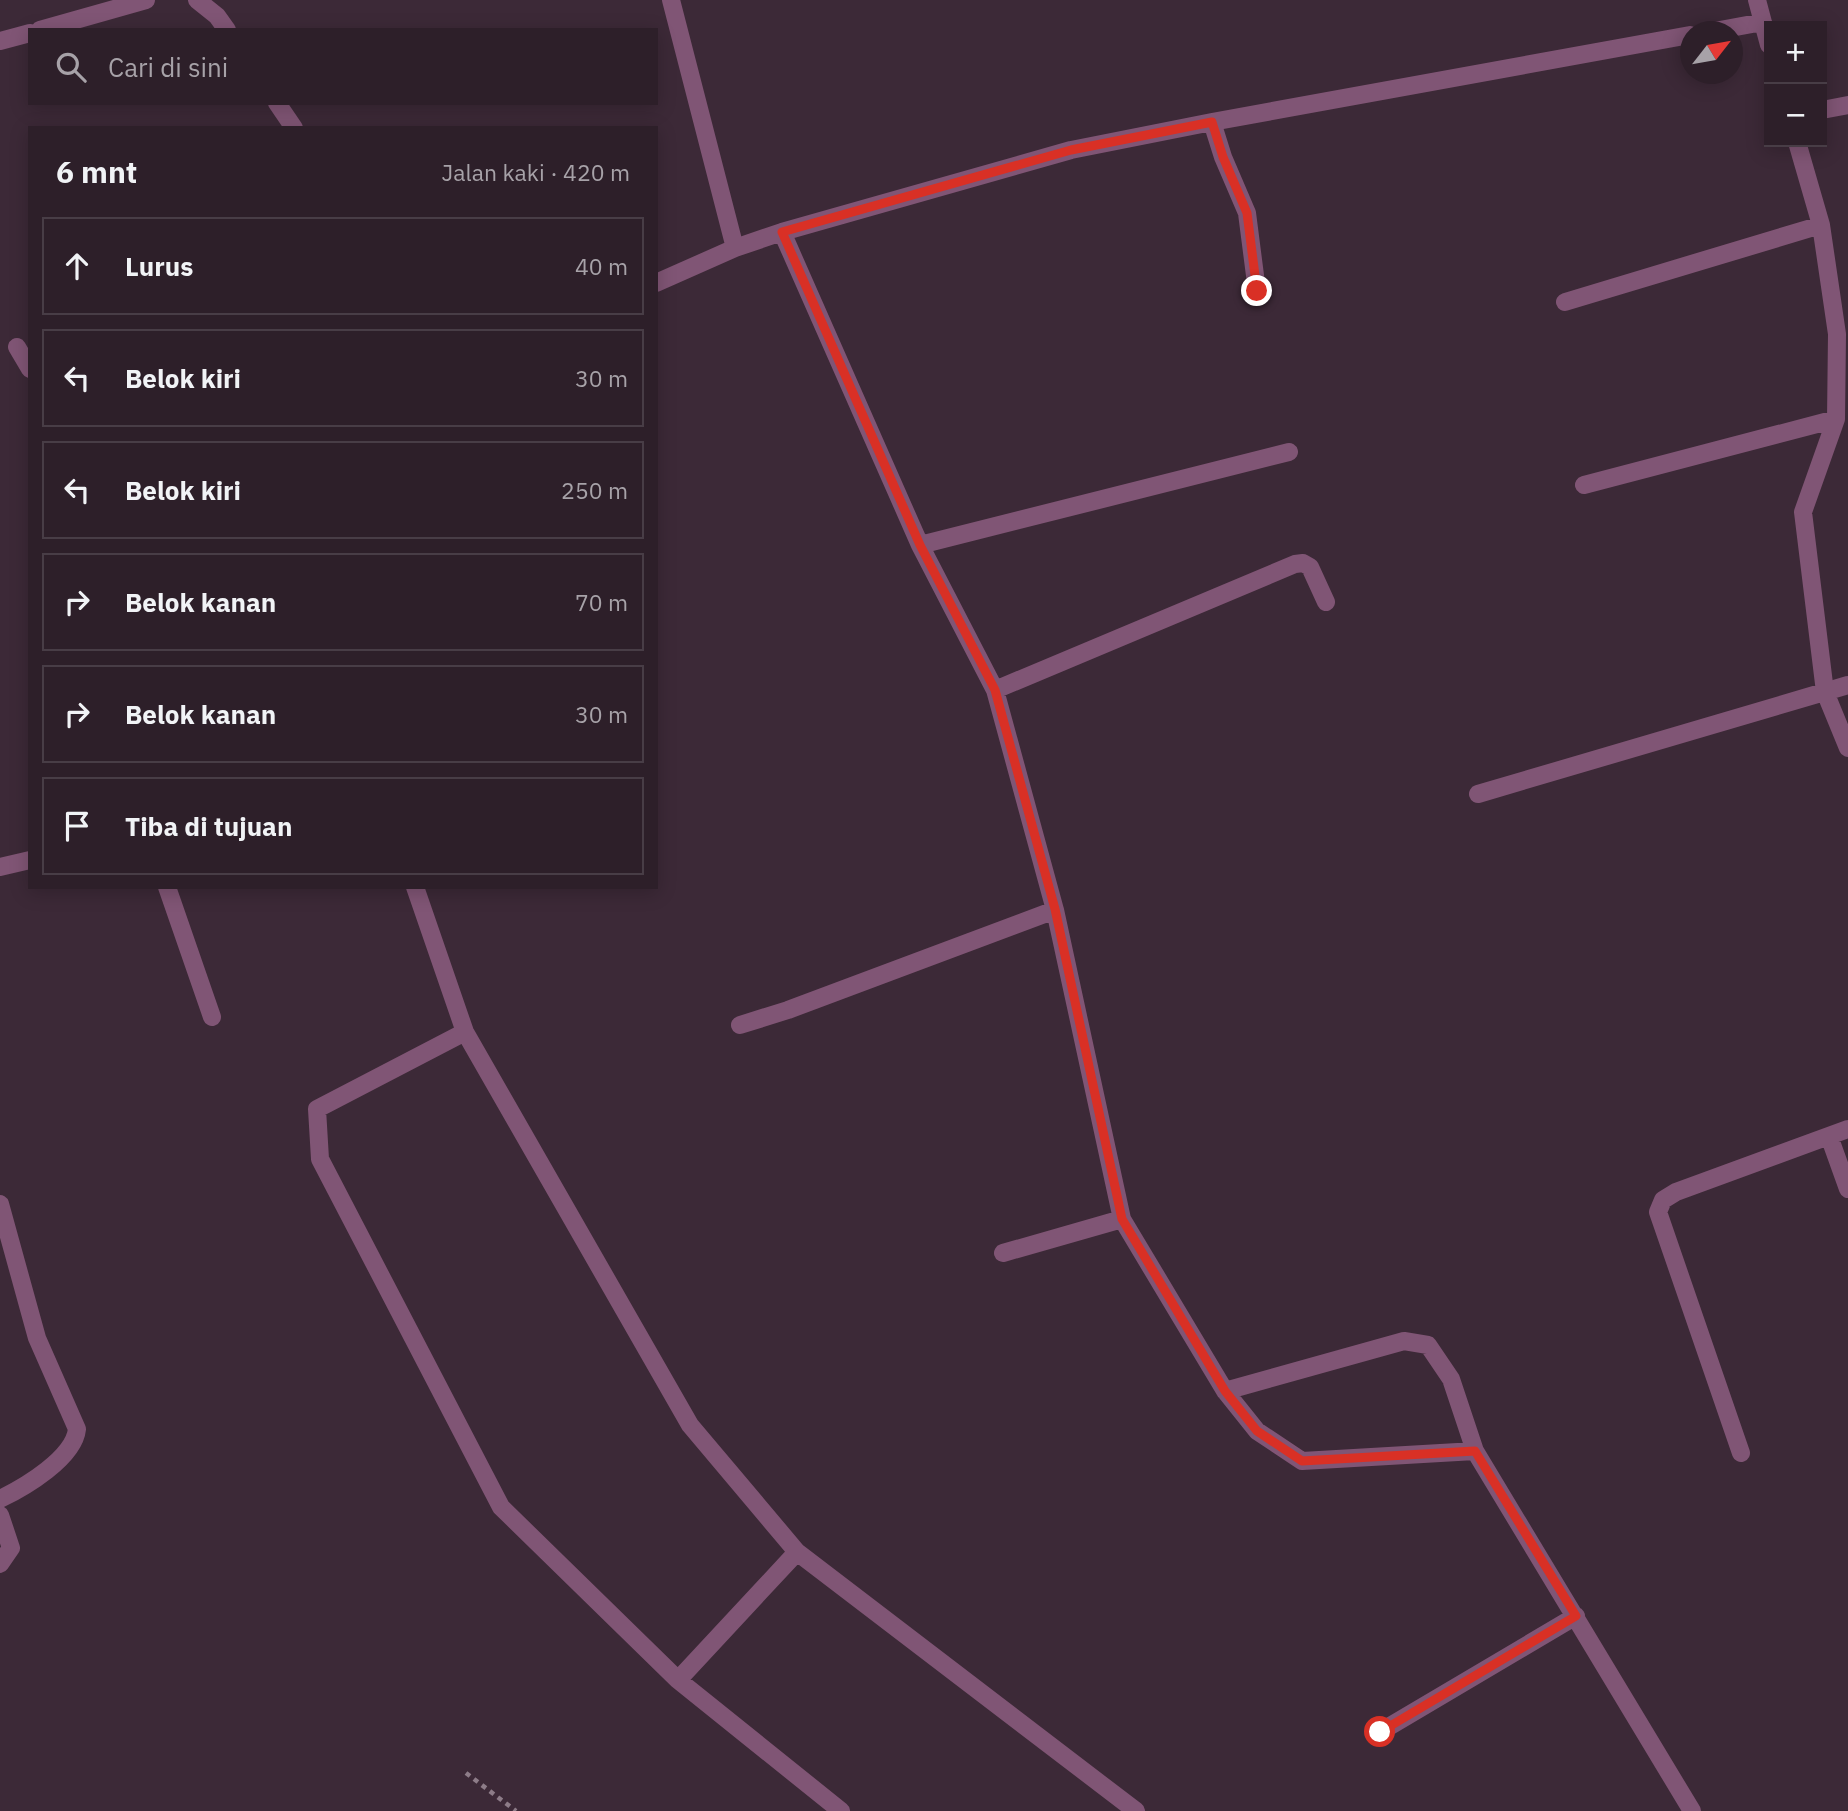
<!DOCTYPE html>
<html lang="id">
<head>
<meta charset="utf-8">
<style>
  :root { --surface:#2d1f29; --page:#392c35; --text:#f1f3f6; --muted:#a7a2a8; --line:#483d46 }
  body { margin:0; font-family:"IBM Plex Sans",sans-serif; background:var(--page); color:var(--text) }
  .controls { position:absolute; right:21px; top:21px; display:grid; overflow:hidden; border-radius:0px; box-shadow:0 4px 18px #0003 }
  .controls button { width:63px; height:63px; display:grid; place-items:center; padding:0; border:0; border-bottom:2px solid var(--line); background:var(--surface); color:var(--text); font:35px sans-serif }
  .compass { position:absolute; left:1680px; top:21px; width:63px; height:63px; border-radius:50%; background:var(--surface); box-shadow:0 4px 18px #0003; rotate:59deg }
  .stop { position:absolute; width:21px; height:21px; margin:-16px; border:5px solid #d93025; border-radius:50%; background:#fff }
  .stop.end { background:#d93025; border-color:#fff; box-shadow:0 2px 7px #0008 }
  .list { margin:0; padding:0; list-style:none }
  h2 { display:flex; justify-content:space-between; align-items:center; height:91px; margin:0; padding:0 28px; font-size:30px }
  h2 small { font-size:23px; font-weight:400; color:var(--muted) }
  .list li { display:grid; grid-template-columns:46px 1fr auto; gap:21px; align-items:center; box-sizing:border-box; height:98px; margin:0 14px 14px; padding:0 14px; border:2px solid var(--line); border-radius:0px }
  .list b { display:block; font-size:26px; white-space:nowrap }
  .list em { font-size:23px; font-style:normal; color:var(--muted) }
  .icon { flex:none; width:38px; height:38px; fill:none; stroke:currentColor; stroke-width:2; stroke-linecap:round; stroke-linejoin:round }
  .map { position:relative; flex:none; width:1848px; height:1811px; overflow:hidden }
  .search { position:absolute; background:var(--surface); box-shadow:0 4px 18px #0003; left:28px; top:28px; width:630px; height:77px; display:flex; align-items:center; gap:18px; box-sizing:border-box; padding:0 24px; border-radius:0px; color:var(--muted); font-size:26px }
  .panel { position:absolute; background:var(--surface); box-shadow:0 4px 18px #0003; left:28px; top:126px; width:630px; height:763px; border-radius:0px }
  .map>svg:first-child { display:block }
  .lines { fill:none; stroke-linecap:round; stroke-linejoin:round }
  .path { stroke:#8d7c88; stroke-width:4.5; stroke-dasharray:5 5; stroke-linecap:butt }
  .minor { stroke:#805575; stroke-width:18 }
  .route { stroke:#d93025; stroke-width:9 }
</style>
</head>
<body>
<div class="map">
<svg width="1848" height="1811" viewBox="0 0 1848 1811">
  <rect width="100%" height="100%" fill="#3c2937"/>
  <g class="lines">
    <path class="path" d="M 466,1773 L 516,1811"/>
    <path class="minor" d="M 197,0 L 217,16 L 227,30
      M 671,0 L 735,248
      M 1757,0 L 1769,45
      M 40,30 L 146,0
      M 1709,32 L 1763,22
      M 0,41 L 30,33
      M 277,103 L 294,128
      M 1822,110 L 1848,105
      M 1212,122 L 1223,157 L 1247,213 L 1257,291
      M 1797,142 L 1821,225 L 1837,334 L 1836,419 L 1803,512 L 1825,692 L 1848,748
      M 782,232 L 1071,150 L 1212,122 L 1690,35
      M 656,283 L 735,248 L 782,232 L 920,545 L 995,690 L 1055,910 L 1122,1219 L 1225,1391 L 1257,1431 L 1302,1461 L 1475,1451
      M 1565,302 L 1821,225
      M 17,347 L 30,369
      M 1584,485 L 1836,419
      M 920,545 L 1289,452
      M 995,690 L 1295,564 L 1303,563 L 1310,567 L 1326,602
      M 1478,794 L 1848,685
      M 0,867 L 30,860
      M 167,887 L 212,1017
      M 415,887 L 465,1032 L 690,1425 L 797,1552 L 1136,1811
      M 740,1025 L 788,1010 L 1055,910
      M 465,1032 L 317,1109 L 320,1159 L 501,1507 L 678,1680 L 841,1811
      M 1829,1136 L 1848,1189
      M 0,1204 L 37,1338 L 77,1429 C 74,1458 25,1487 0,1499
      M 1003,1253 L 1122,1219
      M 1225,1391 L 1404,1341 L 1428,1345 L 1451,1379 L 1475,1451 L 1692,1811
      M 1741,1453 L 1658,1212 L 1663,1200 L 1676,1192 L 1848,1129
      M 0,1515 L 11,1548 L 0,1564
      M 678,1680 L 797,1552
      M 1380,1732 L 1576,1616"/>
  </g>
  <g class="lines">
    <path class="route" d="M 1257,291 L 1247,213 L 1223,157 L 1212,122 L 1071,150 L 782,232 L 920,545 L 995,690 L 1055,909 L 1122,1219 L 1225,1391 L 1257,1431 L 1302,1461 L 1475,1451 L 1576,1616 L 1380,1732"/>
  </g>
</svg>
<div class="controls">
<button>+</button>
<button>−</button>
</div>
<svg class="compass" viewBox="-18 -18 36 36"><path d="M0-13l5 13h-10z" fill="#e53935"/><path d="M0 13l5-13h-10z" fill="#a7a2a8"/></svg>
<div class="stop" style="left:1380px;top:1732px"></div>
<div class="stop end" style="left:1257px;top:291px"></div>
<div class="search"><svg class="icon" aria-label="search" viewBox="0 0 24 24"><circle cx="10" cy="10" r="6"/><path d="M15 15l6 6"/></svg>Cari di sini</div>
<section class="panel">
<h2>6 mnt<small>Jalan kaki · 420 m</small></h2>
<ul class="list">
<li><svg class="icon" aria-label="ahead" viewBox="0 0 24 24"><path d="M12 20V5M6 11l6-6 6 6"/></svg><div><b>Lurus</b></div><em>40 m</em></li>
<li><svg class="icon" aria-label="left" viewBox="0 0 24 24"><path d="M17 20v-9H6M10 6l-5 5 5 5"/></svg><div><b>Belok kiri</b></div><em>30 m</em></li>
<li><svg class="icon" aria-label="left" viewBox="0 0 24 24"><path d="M17 20v-9H6M10 6l-5 5 5 5"/></svg><div><b>Belok kiri</b></div><em>250 m</em></li>
<li><svg class="icon" aria-label="right" viewBox="0 0 24 24"><path d="M7 20v-9h11M14 6l5 5-5 5"/></svg><div><b>Belok kanan</b></div><em>70 m</em></li>
<li><svg class="icon" aria-label="right" viewBox="0 0 24 24"><path d="M7 20v-9h11M14 6l5 5-5 5"/></svg><div><b>Belok kanan</b></div><em>30 m</em></li>
<li><svg class="icon" aria-label="arrive" viewBox="0 0 24 24"><path d="M6 21V4h12l-3 4 3 4H6"/></svg><div><b>Tiba di tujuan</b></div></li>
</ul>
</section>
</div>
</body>
</html>
